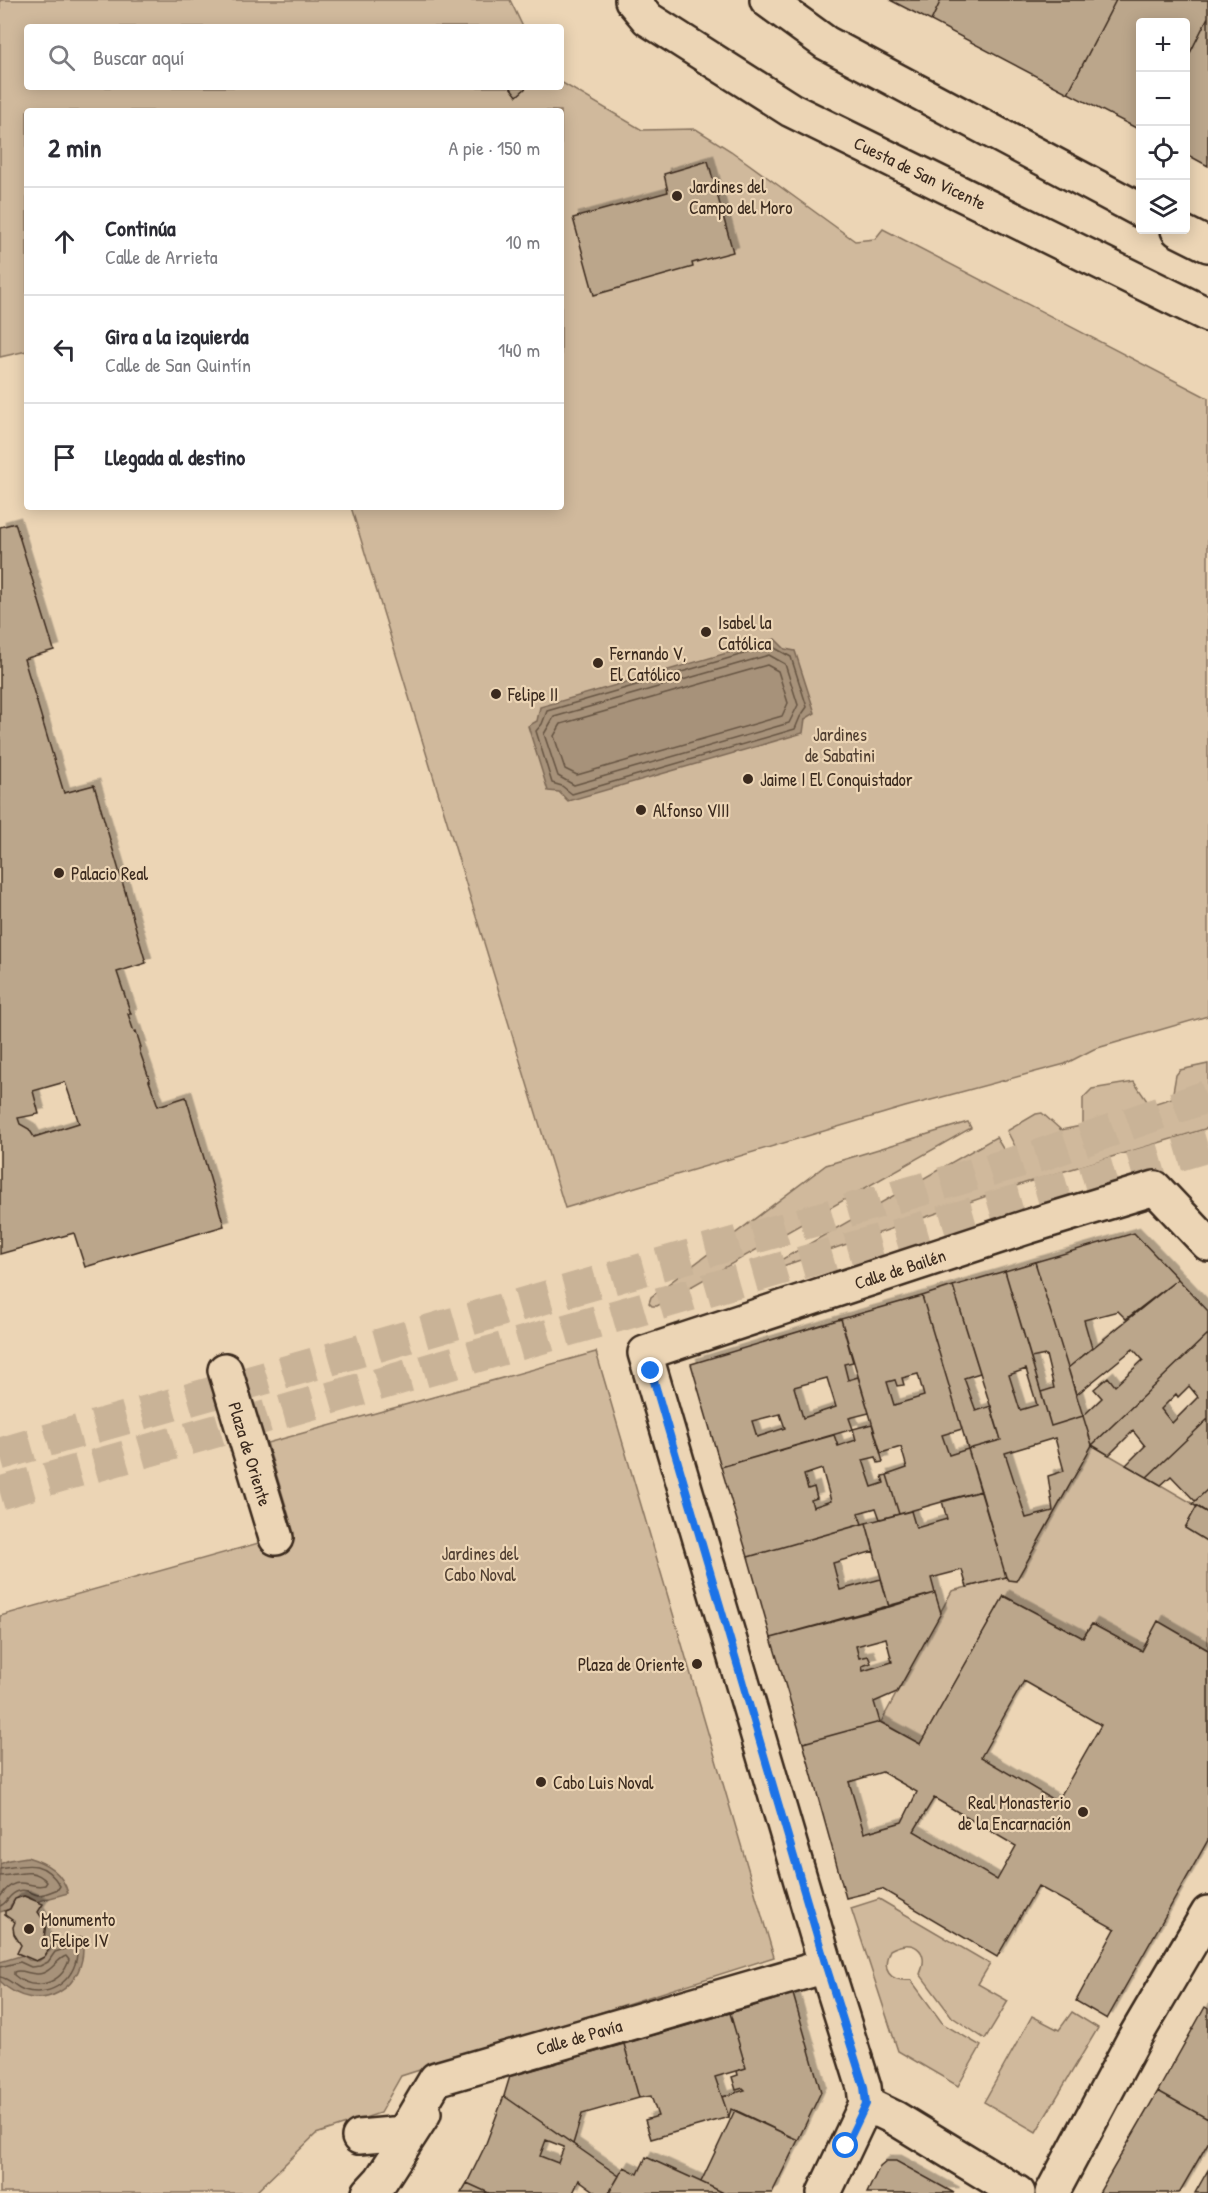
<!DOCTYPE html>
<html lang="es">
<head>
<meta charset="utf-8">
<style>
  :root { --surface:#fff; --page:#f7f7f7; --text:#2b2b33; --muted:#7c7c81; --line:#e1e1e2 }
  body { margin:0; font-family:"Patrick Hand",sans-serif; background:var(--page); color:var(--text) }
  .controls { position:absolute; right:18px; top:18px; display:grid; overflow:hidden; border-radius:6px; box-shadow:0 3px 15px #0003 }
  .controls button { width:54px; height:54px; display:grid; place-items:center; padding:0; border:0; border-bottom:2px solid var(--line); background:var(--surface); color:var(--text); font:30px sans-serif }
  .stop { position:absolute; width:18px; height:18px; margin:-14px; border:4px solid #1a73e8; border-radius:50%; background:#fff }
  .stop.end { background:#1a73e8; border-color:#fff; box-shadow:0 2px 6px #0008 }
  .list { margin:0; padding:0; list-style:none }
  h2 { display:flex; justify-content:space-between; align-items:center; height:78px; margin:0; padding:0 24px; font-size:26px }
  h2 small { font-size:20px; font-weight:400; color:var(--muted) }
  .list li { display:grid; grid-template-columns:39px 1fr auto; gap:18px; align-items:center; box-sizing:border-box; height:108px; padding:0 24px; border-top:2px solid var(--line) }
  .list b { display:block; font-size:22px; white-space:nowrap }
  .list p { margin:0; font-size:20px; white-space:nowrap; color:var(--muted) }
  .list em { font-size:20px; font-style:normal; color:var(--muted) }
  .icon { flex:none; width:33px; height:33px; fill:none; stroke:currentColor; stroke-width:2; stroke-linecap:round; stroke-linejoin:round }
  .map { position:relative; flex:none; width:1208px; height:2193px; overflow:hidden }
  .search { position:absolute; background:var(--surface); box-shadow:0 3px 15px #0003; left:24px; top:24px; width:540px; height:66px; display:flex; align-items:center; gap:15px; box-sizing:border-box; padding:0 21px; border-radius:6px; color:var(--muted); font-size:22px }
  .panel { position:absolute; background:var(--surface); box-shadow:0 3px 15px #0003; left:24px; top:108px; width:540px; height:402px; border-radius:6px }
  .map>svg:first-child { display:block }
  .green { fill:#d0b99c; stroke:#86725d; stroke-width:1.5 }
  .water { fill:#a7927a; stroke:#7c6855; stroke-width:1.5 }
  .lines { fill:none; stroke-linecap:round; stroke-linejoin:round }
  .shore { stroke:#665443; stroke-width:1.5 }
  .building { fill:#bba68b; stroke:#3b2a1e; stroke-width:1.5; fill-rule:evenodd; filter:url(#shadow) }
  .secondary-tunnel { stroke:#c9b397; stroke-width:33; stroke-dasharray:33 16; stroke-linecap:butt }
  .pedestrian-casing { stroke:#3b2a1e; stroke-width:38 }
  .minor-casing { stroke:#3b2a1e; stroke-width:38 }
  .primary-casing { stroke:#3b2a1e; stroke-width:38 }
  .pedestrian { stroke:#ecd5b5; stroke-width:33 }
  .minor { stroke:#ecd5b5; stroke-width:33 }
  .primary { stroke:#ecd5b5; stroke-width:33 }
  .route { stroke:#1a73e8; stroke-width:8 }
  .poi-dot { fill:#3b2a1e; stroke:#ecd5b5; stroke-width:2 }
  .labels { text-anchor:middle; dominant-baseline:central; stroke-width:4.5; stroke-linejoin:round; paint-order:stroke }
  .street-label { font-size:18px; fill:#3b2a1e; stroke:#ecd5b5 }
  .poi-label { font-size:18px; fill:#3b2a1e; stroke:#ecd5b5; text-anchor:start }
  .park-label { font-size:18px; fill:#513f31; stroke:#ecd5b5 }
</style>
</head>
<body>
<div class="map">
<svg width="1208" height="2193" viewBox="0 0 1208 2193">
  <defs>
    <filter id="shadow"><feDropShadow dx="5.5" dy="-5.5" stdDeviation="0" flood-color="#0004"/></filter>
  </defs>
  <rect width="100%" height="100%" fill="#ecd5b5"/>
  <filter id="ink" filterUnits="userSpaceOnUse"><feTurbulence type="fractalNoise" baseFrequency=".0167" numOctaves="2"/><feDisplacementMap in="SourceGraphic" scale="12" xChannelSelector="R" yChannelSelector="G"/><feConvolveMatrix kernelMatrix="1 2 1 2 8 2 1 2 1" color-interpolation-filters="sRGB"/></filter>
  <g filter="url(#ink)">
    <path class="green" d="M 0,0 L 510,0 L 523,27 L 27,27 L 27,87 L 561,87 L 561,82 L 642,130 L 696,129 L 731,151 L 855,241 L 875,239 L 883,229 L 1208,398 L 1208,1016 L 1094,1049 L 1065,1064 L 905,1107 L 565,1208 L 351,507 L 561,507 L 561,111 L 27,111 L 27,351 L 0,357 Z
      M 1208,1064 L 1208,1128 L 1025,1183 L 777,1268 L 776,1264 L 779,1261 L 996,1137 L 1005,1152 L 1016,1148 L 1007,1131 L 1036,1114 L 1042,1113 L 1061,1130 L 1081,1126 L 1083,1124 L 1083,1098 L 1092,1089 L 1134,1082 L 1147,1101 L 1153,1104 L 1172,1098 L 1176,1075 L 1180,1070 Z
      M 968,1122 L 971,1128 L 657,1306 L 652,1306 L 649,1303 L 651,1297 L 826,1165 Z
      M 596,1352 L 774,1957 L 401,2076 L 380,2113 L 316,2134 L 255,2193 L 0,2193 L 0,1616 L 294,1533 L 267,1443 Z
      M 1092,1445 L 1197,1506 L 1185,1528 L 1208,1542 L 1208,1650 L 1158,1621 L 1142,1651 L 1092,1624 L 1083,1638 L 1004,1596 L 920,1744 L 881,1722 L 952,1591 L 1006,1577 L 1008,1580 L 1016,1581 Z
      M 879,1899 L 990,1964 L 978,1984 L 1008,2001 L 985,2039 L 952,2017 L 920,1974 C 931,1950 912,1937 890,1950 C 881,1970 889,1982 911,1980 L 943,2024 L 981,2046 L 958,2086 L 898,2051 L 851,1908 Z
      M 1072,2012 L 1098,2028 L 1036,2132 L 984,2102 L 1032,2016 L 1059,2030 Z"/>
    <path class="water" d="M 775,639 L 785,649 L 795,651 L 815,713 L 805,719 L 803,733 L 568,801 L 559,792 L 548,791 L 528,726 L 537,721 L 540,707 Z
      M 27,1857 C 47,1863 62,1872 68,1893 L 36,1902 C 26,1892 13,1895 10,1909 L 0,1912 L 0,1864 L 9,1860 Z
      M 82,1937 C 91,1989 37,2019 0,1981 L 0,1962 L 23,1955 L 29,1960 L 39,1961 L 46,1955 L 49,1947 Z"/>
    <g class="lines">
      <path class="shore" d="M 771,646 L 791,657 L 807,707 L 800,717 L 795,729 L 572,794 L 562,786 L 552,783 L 536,731 L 542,724 L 547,711 Z
        M 769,655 L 785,664 L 798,705 L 789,723 L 574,785 L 558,776 L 544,734 L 554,717 Z
        M 767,665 L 778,671 L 788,703 L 782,716 L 577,775 L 565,769 L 554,736 L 561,724 Z
        M 0,1869 C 26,1865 43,1858 60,1886 L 58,1889 C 53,1891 44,1895 38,1895 C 31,1894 27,1888 19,1891 C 9,1893 8,1903 0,1906
        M 0,1876 C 18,1875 33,1866 47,1882 L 45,1885 C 28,1890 18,1871 0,1897
        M 66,1956 L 69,1960 C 61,1985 33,1992 14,1975 L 14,1972 C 23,1968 32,1977 43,1973 C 53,1970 57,1959 66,1956 Z
        M 0,1967 L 20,1962 L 31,1967 L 40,1966 L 48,1962 L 55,1952 L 74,1946 L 77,1948 C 79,1977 52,1999 24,1990 C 15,1987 9,1978 0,1977"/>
    </g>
    <path class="building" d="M 890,0 L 941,0 L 931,21 Z
      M 941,0 L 1116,0 L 1068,93 L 931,21 Z
      M 1116,0 L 1208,0 L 1208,17 L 1186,61 L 1186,22 L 1140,22 L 1140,130 L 1068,93 Z
      M 1208,17 L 1208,166 L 1186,154 L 1186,61 Z
      M 510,87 L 527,87 L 517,96 Z
      M 708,161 L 733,252 L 692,263 L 693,267 L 594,295 L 573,218 L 668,192 L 664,174 Z
      M 15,523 L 54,650 L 24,659 L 64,793 L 94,785 L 146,963 L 117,972 L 131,1014 L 128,1014 L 134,1032 L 136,1031 L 141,1047 L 139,1047 L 140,1052 L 150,1081 L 149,1081 L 158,1106 L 186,1097 L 224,1226 L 85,1267 L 74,1233 L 0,1254 L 0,527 ZM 65,1082 L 79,1123 L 34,1137 L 29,1129 L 20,1124 L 18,1118 L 39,1114 L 33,1091 Z
      M 1134,1233 L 1178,1279 L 1126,1319 L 1118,1311 L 1084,1320 L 1092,1348 L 1068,1368 L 1035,1262 Z
      M 1035,1262 L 1083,1416 L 1051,1426 L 1041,1392 L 1054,1388 L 1046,1355 L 1031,1358 L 1005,1271 Z
      M 1005,1271 L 1051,1426 L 1083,1416 L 1092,1445 L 1016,1581 L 1008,1580 L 1006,1577 L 968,1449 L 1001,1440 L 953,1286 ZM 1026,1369 L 1037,1405 L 1020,1410 L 1009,1375 ZM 1055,1438 L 1064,1471 L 1048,1476 L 1053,1511 L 1026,1518 L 1005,1453 Z
      M 1178,1279 L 1208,1311 L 1208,1334 L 1092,1445 L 1083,1416 L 1102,1398 L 1094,1389 L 1108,1377 L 1115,1386 L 1143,1360 L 1133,1349 L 1076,1395 L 1068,1368 Z
      M 953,1286 L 980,1373 L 964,1378 L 976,1411 L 991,1406 L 1001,1440 L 968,1449 L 922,1296 Z
      M 922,1296 L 962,1429 L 942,1435 L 949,1455 L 968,1449 L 981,1491 L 899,1514 L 887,1475 L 907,1468 L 901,1447 L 881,1453 L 841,1319 ZM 918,1374 L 924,1396 L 894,1405 L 887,1382 L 895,1380 L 897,1386 L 904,1385 L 902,1378 Z
      M 841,1319 L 853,1362 L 844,1364 L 848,1380 L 858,1377 L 869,1413 L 849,1418 L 853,1429 L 721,1467 L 691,1364 ZM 827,1378 L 836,1407 L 803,1418 L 794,1387 ZM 780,1414 L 785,1428 L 757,1437 L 752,1421 Z
      M 1208,1334 L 1208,1419 L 1147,1477 L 1126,1465 L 1145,1446 L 1133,1431 L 1109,1455 L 1092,1445 ZM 1189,1386 L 1198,1397 L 1172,1423 L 1161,1409 L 1176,1394 L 1178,1397 Z
      M 1208,1419 L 1208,1489 L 1195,1501 L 1171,1476 L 1161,1485 L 1147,1477 Z
      M 872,1424 L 883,1462 L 878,1463 L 876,1457 L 863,1460 L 872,1487 L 884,1483 L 882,1476 L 887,1475 L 899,1514 L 880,1519 L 876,1508 L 858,1513 L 862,1524 L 748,1557 L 721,1467 L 834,1435 L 838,1446 L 856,1440 L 853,1429 ZM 822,1469 L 831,1501 L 813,1507 L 811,1500 L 817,1498 L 814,1487 L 808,1489 L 804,1475 Z
      M 1208,1489 L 1208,1513 L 1192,1504 Z
      M 981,1491 L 1006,1577 L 967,1587 L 962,1570 L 931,1578 L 935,1593 L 889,1607 L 866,1523 L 911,1511 L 916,1528 L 947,1519 L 942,1501 Z
      M 1197,1506 L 1208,1513 L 1208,1542 L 1185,1528 Z
      M 866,1523 L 874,1551 L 833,1563 L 840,1590 L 881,1579 L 889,1607 L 771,1638 L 748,1557 Z
      M 935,1593 L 941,1613 L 897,1692 L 874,1702 L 880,1722 L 803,1743 L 771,1638 ZM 886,1638 L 892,1662 L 863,1671 L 862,1666 L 871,1663 L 868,1656 L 859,1658 L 856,1646 Z
      M 1004,1596 L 1083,1638 L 1092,1624 L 1142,1651 L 1158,1621 L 1208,1650 L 1208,1840 L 1107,2019 L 1076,2001 L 1115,1929 L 1038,1886 L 997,1957 L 882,1889 L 846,1898 L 803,1743 L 880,1722 L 920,1744 ZM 1024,1681 L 1101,1725 L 1057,1802 L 981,1757 ZM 882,1772 L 917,1792 L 902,1822 L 864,1833 L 849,1782 ZM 934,1798 L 1016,1846 L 997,1880 L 914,1831 Z
      M 24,1896 L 43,1904 L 38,1912 L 46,1924 L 44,1938 L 53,1943 L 44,1957 L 36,1961 L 17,1953 L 21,1945 L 14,1934 L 13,1927 L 15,1922 L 5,1915 L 5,1911 L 10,1909 L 15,1899 Z
      M 793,1994 L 821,2092 L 798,2140 L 731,2109 L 729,2117 L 722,2097 L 745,2090 L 743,2088 L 736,2090 L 732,2077 L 738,2075 L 737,2071 L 746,2068 L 730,2013 Z
      M 1205,2007 L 1208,2009 L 1208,2119 L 1158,2091 Z
      M 730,2013 L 746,2068 L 715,2077 L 729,2117 L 651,2139 L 645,2120 L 658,2116 L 651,2096 L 639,2098 L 624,2044 Z
      M 624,2044 L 639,2098 L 582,2114 L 573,2144 L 504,2096 L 510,2076 Z
      M 1158,2091 L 1208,2119 L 1208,2143 L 1179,2193 L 1099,2193 Z
      M 504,2096 L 619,2176 L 609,2193 L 597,2193 L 579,2180 L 573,2193 L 489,2193 L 467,2183 L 485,2146 ZM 546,2140 L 564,2147 L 558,2163 L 540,2156 Z
      M 735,2110 L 798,2140 L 772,2193 L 724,2193 L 701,2182 Z
      M 646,2157 L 701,2182 L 724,2193 L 609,2193 L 624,2167 L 638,2174 Z
      M 886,2161 L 896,2161 L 954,2193 L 867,2193 L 880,2166 Z
      M 1208,2170 L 1208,2193 L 1195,2193 Z
      M 467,2183 L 489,2193 L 461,2193 Z"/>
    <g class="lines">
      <path class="secondary-tunnel" d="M 0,1454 L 1038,1156 L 1208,1096
        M 0,1493 L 1208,1146"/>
      <defs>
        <path id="pedestrian" d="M 225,1370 L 276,1538
          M 369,2193 L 381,2180 L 424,2113"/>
        <path id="minor" d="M 866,2104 L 864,2087 L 826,1966 L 645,1353 L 1027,1227 L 1155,1188 L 1208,1244
          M 866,2104 L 895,2118 L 1018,2193
          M 359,2137 L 404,2133 L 436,2079 L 826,1966
          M 824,2193 L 866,2104
          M 1052,2193 L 1135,2037 L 1208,1913"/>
        <path id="primary" d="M 632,0 L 648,19 L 791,110 L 1208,315
          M 767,0 L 826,43 L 1140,210
          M 1178,230 L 1208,245"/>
      </defs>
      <use href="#pedestrian" class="pedestrian-casing"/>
      <use href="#minor" class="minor-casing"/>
      <use href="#primary" class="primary-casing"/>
      <use href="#pedestrian" class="pedestrian"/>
      <use href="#minor" class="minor"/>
      <use href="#primary" class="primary"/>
    </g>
  </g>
  <g class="lines" filter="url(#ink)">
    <path class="route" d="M 651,1371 L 826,1966 L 864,2087 L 866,2104 L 846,2146"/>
  </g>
  <g class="poi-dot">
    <circle cx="677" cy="196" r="6"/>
    <circle cx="706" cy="632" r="6"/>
    <circle cx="598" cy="663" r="6"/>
    <circle cx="496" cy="694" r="6"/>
    <circle cx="748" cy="779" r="6"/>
    <circle cx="641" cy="810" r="6"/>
    <circle cx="59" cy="873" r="6"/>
    <circle cx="697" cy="1664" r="6"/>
    <circle cx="541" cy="1782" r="6"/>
    <circle cx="1083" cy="1812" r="6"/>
    <circle cx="29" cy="1929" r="6"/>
  </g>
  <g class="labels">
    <g class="street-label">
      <text transform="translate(920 173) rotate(26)">Cuesta de San Vicente</text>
      <text transform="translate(900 1269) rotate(-18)">Calle de Bailén</text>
      <text transform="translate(250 1454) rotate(73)">Plaza de Oriente</text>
      <text transform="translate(579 2037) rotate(-16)">Calle de Pavía</text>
    </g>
    <g class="poi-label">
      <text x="689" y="186">Jardines del<tspan x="689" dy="21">Campo del Moro</tspan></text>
      <text x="718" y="622">Isabel la<tspan x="718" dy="21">Católica</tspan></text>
      <text x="610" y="653">Fernando V,<tspan x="610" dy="21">El Católico</tspan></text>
      <text x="508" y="694">Felipe II</text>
      <text x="760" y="779">Jaime I El Conquistador</text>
      <text x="653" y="810">Alfonso VIII</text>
      <text x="71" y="873">Palacio Real</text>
      <text x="685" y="1664" text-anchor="end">Plaza de Oriente</text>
      <text x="553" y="1782">Cabo Luis Noval</text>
      <text x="1071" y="1802" text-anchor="end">Real Monasterio<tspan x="1071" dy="21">de la Encarnación</tspan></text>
      <text x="41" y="1919">Monumento<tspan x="41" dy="21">a Felipe IV</tspan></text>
    </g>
    <g class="park-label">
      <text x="840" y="734">Jardines<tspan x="840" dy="21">de Sabatini</tspan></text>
      <text x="480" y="1553">Jardines del<tspan x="480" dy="21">Cabo Noval</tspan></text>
    </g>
  </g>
</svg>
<div class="controls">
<button>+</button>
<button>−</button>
<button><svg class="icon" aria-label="locate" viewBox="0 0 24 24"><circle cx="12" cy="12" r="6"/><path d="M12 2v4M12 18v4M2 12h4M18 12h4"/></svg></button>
<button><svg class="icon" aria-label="layers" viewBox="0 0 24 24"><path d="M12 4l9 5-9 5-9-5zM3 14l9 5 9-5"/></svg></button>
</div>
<div class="stop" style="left:846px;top:2146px"></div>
<div class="stop end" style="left:651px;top:1371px"></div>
<div class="search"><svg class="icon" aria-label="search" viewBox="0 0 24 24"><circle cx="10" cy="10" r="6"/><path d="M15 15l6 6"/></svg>Buscar aquí</div>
<section class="panel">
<h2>2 min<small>A pie · 150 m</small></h2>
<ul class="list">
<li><svg class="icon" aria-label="ahead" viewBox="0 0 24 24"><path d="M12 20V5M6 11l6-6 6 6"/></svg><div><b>Continúa</b><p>Calle de Arrieta</p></div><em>10 m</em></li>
<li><svg class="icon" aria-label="left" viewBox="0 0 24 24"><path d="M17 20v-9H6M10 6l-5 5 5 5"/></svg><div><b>Gira a la izquierda</b><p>Calle de San Quintín</p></div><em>140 m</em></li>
<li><svg class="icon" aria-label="arrive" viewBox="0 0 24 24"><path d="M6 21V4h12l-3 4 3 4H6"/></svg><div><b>Llegada al destino</b></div></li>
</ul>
</section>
</div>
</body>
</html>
